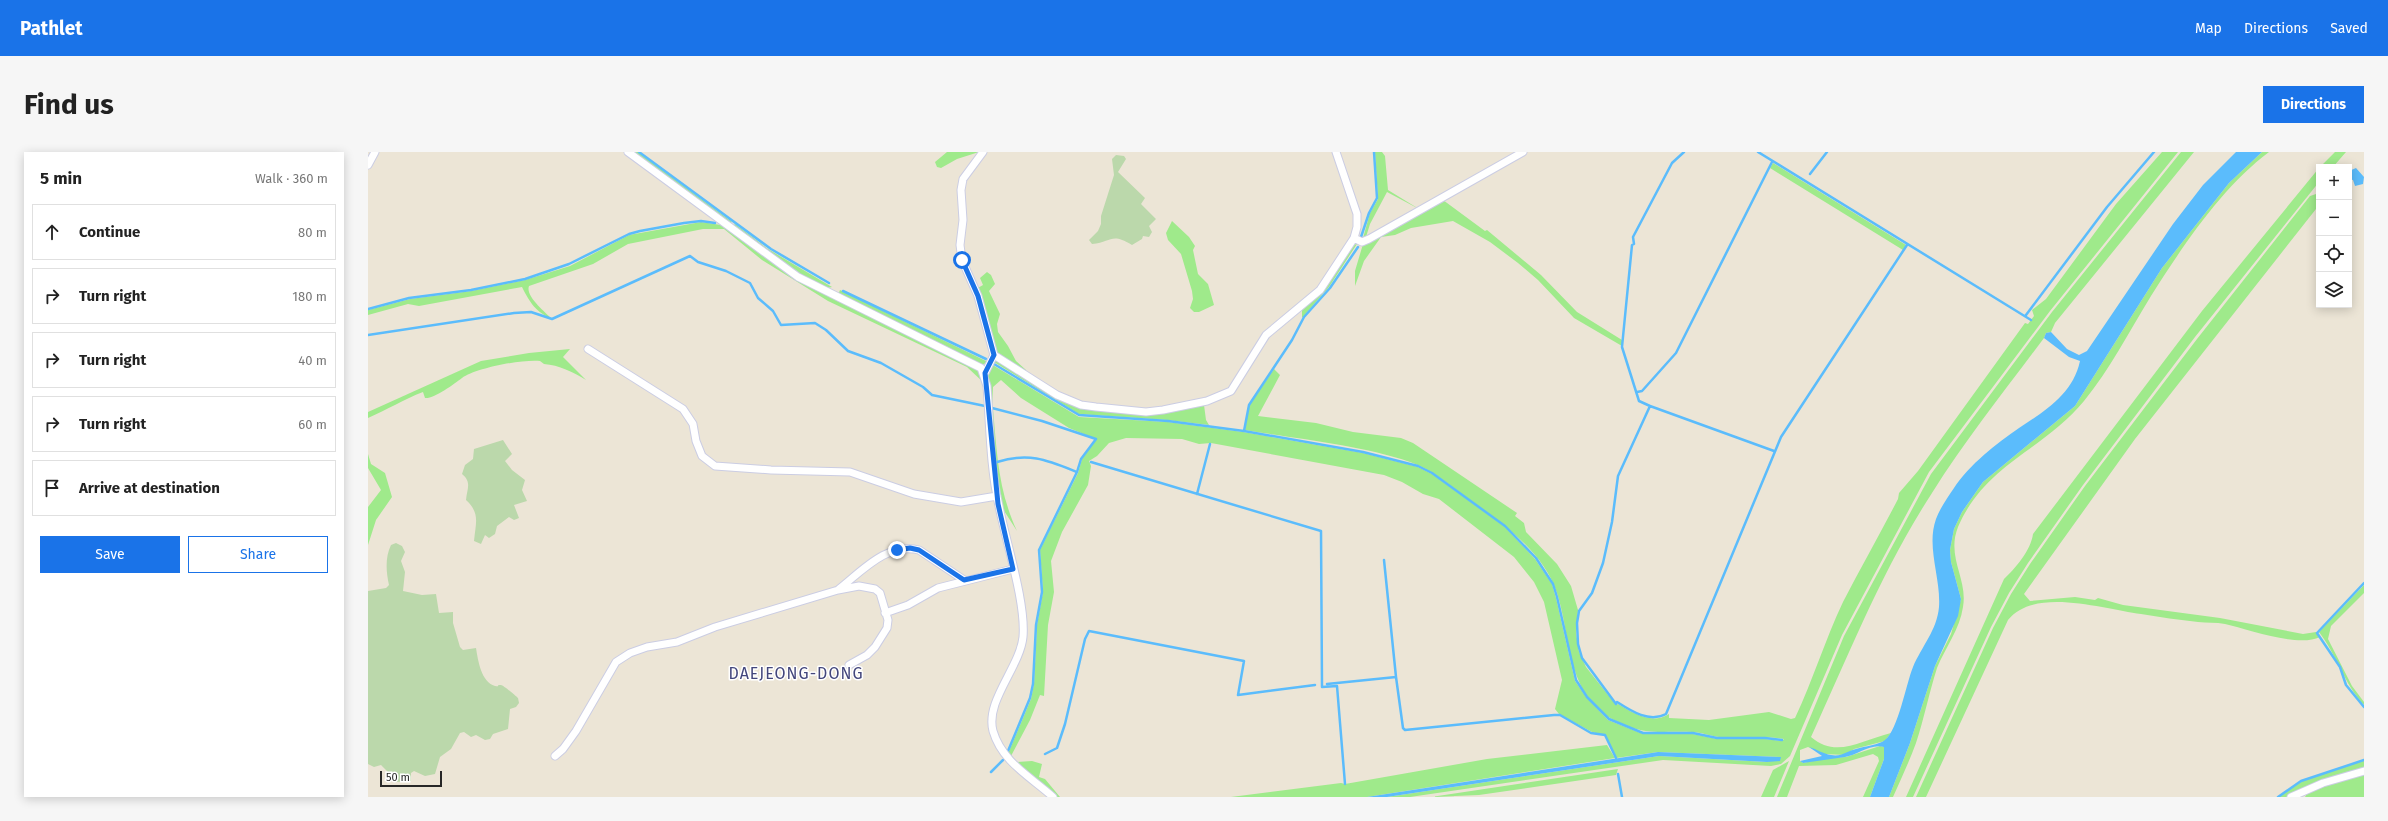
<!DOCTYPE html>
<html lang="en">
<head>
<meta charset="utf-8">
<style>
  :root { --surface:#fff; --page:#f6f6f6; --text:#222; --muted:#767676; --line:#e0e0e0; --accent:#1a73e8 }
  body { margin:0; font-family:"Fira Sans",sans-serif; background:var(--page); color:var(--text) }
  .controls { position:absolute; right:12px; top:12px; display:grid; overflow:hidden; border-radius:0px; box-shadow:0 2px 10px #0003 }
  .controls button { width:36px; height:36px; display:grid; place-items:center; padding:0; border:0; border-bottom:1px solid var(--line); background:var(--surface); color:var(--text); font:20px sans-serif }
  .scale { position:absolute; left:12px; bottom:10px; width:62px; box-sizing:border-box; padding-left:4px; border:2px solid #272727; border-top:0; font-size:11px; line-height:14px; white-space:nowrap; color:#272727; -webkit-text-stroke:3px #fff; paint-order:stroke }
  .stop { position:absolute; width:12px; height:12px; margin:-9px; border:3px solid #1a73e8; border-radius:50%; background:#fff }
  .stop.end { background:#1a73e8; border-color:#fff; box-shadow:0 1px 4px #0008 }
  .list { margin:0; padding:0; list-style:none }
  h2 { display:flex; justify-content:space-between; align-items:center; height:52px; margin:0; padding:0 16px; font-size:17px }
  h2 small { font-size:13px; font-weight:400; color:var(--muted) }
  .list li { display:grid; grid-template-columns:26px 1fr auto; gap:12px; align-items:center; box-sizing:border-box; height:56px; margin:0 8px 8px; padding:0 8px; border:1px solid var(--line); border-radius:0px }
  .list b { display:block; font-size:15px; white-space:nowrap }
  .list em { font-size:13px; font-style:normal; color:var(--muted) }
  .actions { display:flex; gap:8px; padding:12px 16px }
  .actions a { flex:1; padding:9px 0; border:1px solid var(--accent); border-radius:0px; text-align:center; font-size:14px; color:var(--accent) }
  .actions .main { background:var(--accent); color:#fff }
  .icon { flex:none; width:22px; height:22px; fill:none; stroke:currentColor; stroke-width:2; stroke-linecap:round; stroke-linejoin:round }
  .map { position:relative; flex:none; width:1996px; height:645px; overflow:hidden; border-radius:0px }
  header { display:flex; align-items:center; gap:24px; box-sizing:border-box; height:56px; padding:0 20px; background:var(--accent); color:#fff }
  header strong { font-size:19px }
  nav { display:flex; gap:22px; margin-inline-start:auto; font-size:14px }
  .intro { display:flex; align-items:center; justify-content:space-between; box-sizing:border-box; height:96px; padding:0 24px }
  h1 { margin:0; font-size:28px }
  .button { padding:10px 18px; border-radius:0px; background:var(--accent); color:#fff; font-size:14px; font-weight:700 }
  main { display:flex; gap:24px; padding:0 24px }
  aside { flex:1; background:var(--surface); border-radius:0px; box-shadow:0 2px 10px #0003 }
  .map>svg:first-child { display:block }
  .green { fill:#9fea8b }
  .cemetery { fill:#bbd8ab }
  .water { fill:#5bbcfc }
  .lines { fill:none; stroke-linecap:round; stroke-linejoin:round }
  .stream { stroke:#5bbcfc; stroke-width:2.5 }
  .street-casing { stroke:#cbcde3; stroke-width:9 }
  .street { stroke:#fff; stroke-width:7 }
  .route { stroke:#1a73e8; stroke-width:5 }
  .labels { text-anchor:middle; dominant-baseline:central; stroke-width:3; stroke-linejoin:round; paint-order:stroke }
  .quarter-label { font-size:16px; letter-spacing:1px; fill:#43467c; stroke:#fff }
</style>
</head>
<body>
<header>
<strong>Pathlet</strong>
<nav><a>Map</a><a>Directions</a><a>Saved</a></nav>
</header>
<div class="intro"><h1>Find us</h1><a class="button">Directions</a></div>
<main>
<aside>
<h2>5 min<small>Walk · 360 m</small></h2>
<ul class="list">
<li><svg class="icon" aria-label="ahead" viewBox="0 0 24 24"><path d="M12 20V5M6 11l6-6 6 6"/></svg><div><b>Continue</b></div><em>80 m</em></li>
<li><svg class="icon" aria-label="right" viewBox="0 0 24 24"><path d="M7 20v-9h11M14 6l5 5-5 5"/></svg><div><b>Turn right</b></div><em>180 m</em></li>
<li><svg class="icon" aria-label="right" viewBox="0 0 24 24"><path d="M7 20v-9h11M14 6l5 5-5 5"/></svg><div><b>Turn right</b></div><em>40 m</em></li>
<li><svg class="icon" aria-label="right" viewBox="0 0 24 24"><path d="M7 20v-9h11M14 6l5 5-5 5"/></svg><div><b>Turn right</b></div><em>60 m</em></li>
<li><svg class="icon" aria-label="arrive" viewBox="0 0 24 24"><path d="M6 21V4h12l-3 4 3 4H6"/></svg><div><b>Arrive at destination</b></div></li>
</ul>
<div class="actions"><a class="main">Save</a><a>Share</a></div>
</aside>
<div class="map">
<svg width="1996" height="645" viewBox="0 0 1996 645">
  <rect width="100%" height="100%" fill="#ece5d6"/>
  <path class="green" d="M 263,0 L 270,0 L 364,70 L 362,71 Z
    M 579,0 L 611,0 L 589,7 L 573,16 L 569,15 L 567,10 Z
    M 1007,0 L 1014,0 L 1017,4 L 1020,38 L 1051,57 L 1019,40 L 1002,72 L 998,85 L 995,86 L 1002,61 L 1010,47 Z
    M 1794,0 L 1810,0 L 1682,159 L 1561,320 L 1474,483 L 1422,604 L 1413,612 L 1403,614 L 1295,608 L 1042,645 L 1019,645 L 1291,604 L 1399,610 L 1412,605 L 1290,600 L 1248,606 L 1238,584 L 1224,580 L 1191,562 L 1187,557 L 1194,528 L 1176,450 L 1166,430 L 1146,405 L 1071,347 L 1055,342 L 1034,330 L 1016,323 L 843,291 L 831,292 L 814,287 L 758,286 L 741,291 L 729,304 L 721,309 L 723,314 L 720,333 L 694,380 L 683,409 L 686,440 L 680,473 L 676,544 L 672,543 L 662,568 L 643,604 L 649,610 L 664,609 L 674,612 L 671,625 L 677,627 L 692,645 L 687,645 L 639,604 L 663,547 L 666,532 L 669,473 L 675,440 L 672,398 L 710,321 L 714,307 L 728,287 L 701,276 L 653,246 L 633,228 L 625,235 L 624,255 L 622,255 L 619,223 L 623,212 L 711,265 L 800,270 L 875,280 L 995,301 L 1050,315 L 1064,322 L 1136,374 L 1167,407 L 1184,432 L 1188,446 L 1207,529 L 1218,545 L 1240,568 L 1275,582 L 1325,582 L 1349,587 L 1397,587 L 1414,589 L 1416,587 C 1394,583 1373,588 1351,585 C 1342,584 1333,580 1324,580 C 1290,579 1275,584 1244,567 C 1198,541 1203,484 1189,441 C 1175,398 1132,370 1098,345 C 1080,332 1063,317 1042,310 C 993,293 929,287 877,278 L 881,254 L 906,217 L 912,223 L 890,264 L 948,271 L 985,280 L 1033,286 L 1045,291 L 1149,361 L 1147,364 L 1156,371 L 1158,380 L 1189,412 L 1203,434 L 1210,458 L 1208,481 L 1211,500 L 1218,515 L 1248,553 L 1250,552 C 1265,561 1284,573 1301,562 L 1301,566 L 1341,568 L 1401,560 L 1423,567 L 1427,566 C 1445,528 1457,488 1475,450 C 1493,415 1512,382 1530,347 L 1531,341 L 1550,319 L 1657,171 L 1660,172 L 1666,164 L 1664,158 L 1678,147 L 1748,52 Z
    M 1813,0 L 1826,0 L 1687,171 L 1683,180 L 1678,181 L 1676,186 C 1638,237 1598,287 1564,341 C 1514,418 1481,502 1443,585 C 1468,607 1494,588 1523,581 L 1517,589 L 1486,597 L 1477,603 L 1456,602 L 1440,595 L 1432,598 L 1432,609 L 1435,611 L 1457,606 L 1478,605 L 1512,594 L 1516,595 L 1516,607 L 1502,645 L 1495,645 L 1511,609 L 1510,605 L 1505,602 L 1468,613 L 1431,614 L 1419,645 L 1409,645 L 1476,484 L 1563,322 L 1684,160 Z
    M 1894,0 L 1901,0 C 1854,35 1814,95 1783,144 C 1761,180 1742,217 1716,249 C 1676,298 1617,312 1590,375 C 1578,405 1600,427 1595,455 C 1592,477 1577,496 1569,516 C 1561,541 1556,567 1548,591 C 1541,610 1533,627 1525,645 L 1521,645 L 1542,591 L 1567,514 L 1583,482 L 1593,447 L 1583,410 L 1582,398 L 1586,377 L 1594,360 L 1615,330 L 1707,254 L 1794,116 L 1861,31 Z
    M 1967,0 L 1978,0 L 1965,15 L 1952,15 Z
    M 1405,11 L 1538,93 L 1535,98 L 1402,16 Z
    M 1951,16 L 1951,30 L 1827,185 L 1715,333 L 1660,411 L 1641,441 L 1623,475 L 1545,645 L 1538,645 L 1636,427 C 1647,417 1663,398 1665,382 L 1834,159 Z
    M 1951,41 L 1948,57 L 1767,287 L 1656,442 L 1662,449 L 1707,445 L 1727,448 L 1730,446 L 1755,453 L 1852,466 L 1935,482 L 1948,480 L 1952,485 C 1930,496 1880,477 1857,472 C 1848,470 1839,471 1830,470 C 1811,468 1792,465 1773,462 C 1738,458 1667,434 1640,468 L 1558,645 L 1548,645 L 1625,476 L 1643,442 L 1662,412 L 1717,334 L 1829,187 L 1942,44 Z
    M 1075,48 L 1117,79 L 1119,78 L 1173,123 L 1209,160 L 1254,188 L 1254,194 L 1206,166 L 1170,128 L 1150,111 L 1122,90 L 1085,69 L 1043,76 L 1027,83 L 1013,85 L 996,109 L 987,134 L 987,119 L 995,92 Z
    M 804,69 L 821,85 L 827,94 L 825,98 L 830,122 L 840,132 L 846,153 L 831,160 L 826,160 L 822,156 L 825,147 L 824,139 L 813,102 L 800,88 L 798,81 Z
    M 333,70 L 353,73 L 429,128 L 609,217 L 616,231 L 599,215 L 460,149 L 394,108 L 356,77 L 335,77 L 260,92 L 225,112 L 161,134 C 157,144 177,160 184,167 C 168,160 162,151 154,135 L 51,154 L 40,152 L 0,163 L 0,158 L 42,147 L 103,139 L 157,128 L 202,114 L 261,83 Z
    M 367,72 L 400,97 L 464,135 C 451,141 378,85 364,75 Z
    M 989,92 L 961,135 L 934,166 L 934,158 L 985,93 Z
    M 619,120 L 623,123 L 627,132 L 621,139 L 632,162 L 629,172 L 630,180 L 640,194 L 648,209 L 658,218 L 659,223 L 627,202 L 608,137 L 615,133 L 612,126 Z
    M 472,138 L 620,210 L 614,213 L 470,143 Z
    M 202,197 L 195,205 L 218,228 C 205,220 191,213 176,212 L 172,209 C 155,207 108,216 94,226 C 86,232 66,247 57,246 L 55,240 C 36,247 19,258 0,266 L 0,260 L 113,209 L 161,201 Z
    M 629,208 L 709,254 L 796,260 L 836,253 L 838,268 L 841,273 L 799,268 L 711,262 L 626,210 Z
    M 622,257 L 625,257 C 629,301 630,338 649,379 L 633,354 Z
    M 0,302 L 3,312 L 17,321 L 24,345 L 8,368 L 0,393 L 0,355 L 13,338 L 0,316 Z
    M 1996,433 L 1996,441 L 1963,474 L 1960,487 L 1984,534 L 1996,550 L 1996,553 C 1976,532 1969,503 1951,480 Z
    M 1239,593 L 1247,606 L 999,645 L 863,645 L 973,631 L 977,632 L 1119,607 Z
    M 1996,608 L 1996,616 L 1926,640 L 1919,645 L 1910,645 L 1933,629 Z
    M 1421,609 L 1406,645 L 1393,645 L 1405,618 Z
    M 1250,617 L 1248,623 L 1111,643 L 1063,645 Z
    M 1996,620 L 1996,645 L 1937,645 L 1941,638 Z"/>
  <path class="cemetery" d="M 748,3 L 756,4 L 758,7 L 750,20 L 777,46 L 773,52 L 788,67 L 781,74 L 784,80 L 781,85 L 775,84 L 774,87 L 764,93 C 743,80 744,90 724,92 L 721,88 L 730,79 L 733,72 L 733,64 L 746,23 L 744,7 Z
    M 135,288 L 144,302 L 137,309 L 144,318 L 157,328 L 154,338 L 159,349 L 146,353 L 151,366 L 146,368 L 141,365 L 129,374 L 127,382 L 121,386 L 117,383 L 113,392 L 106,389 C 108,370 112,361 98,348 C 99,337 104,330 94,322 L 97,313 L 105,307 L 106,297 Z
    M 28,391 L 34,394 L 37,400 L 33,409 L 37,420 L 35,439 L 54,443 L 68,442 L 71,461 L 85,460 L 85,471 L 92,495 L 95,498 L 108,496 C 110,508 113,530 127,534 C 133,535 127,533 133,533 C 135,533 148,544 150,546 L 151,551 L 148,555 L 142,557 L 140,577 L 125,582 L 122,587 L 117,588 L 108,583 L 103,585 L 96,580 L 92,581 L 83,597 L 72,605 L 67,622 L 57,624 L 46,619 L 43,621 L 43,629 L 27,630 L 25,625 L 13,613 L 6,615 L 0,612 L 0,439 L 18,436 L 21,433 C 18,420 17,405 23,393 Z"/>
  <path class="water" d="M 1868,0 L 1894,0 L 1861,31 L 1794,116 L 1707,254 L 1615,330 L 1594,360 L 1586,377 L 1582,398 L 1583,410 L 1593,447 L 1590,464 L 1567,514 L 1542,591 L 1521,645 L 1502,645 L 1516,607 L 1516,595 C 1503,591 1489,603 1477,605 C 1463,607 1449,609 1435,611 L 1432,609 L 1454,604 L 1441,595 C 1449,597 1455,602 1463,603 C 1474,605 1479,599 1488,597 C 1497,594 1511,593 1517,588 C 1530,578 1538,532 1545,515 C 1554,494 1569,478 1571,455 C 1573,426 1558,395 1568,367 C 1572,356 1580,345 1586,336 C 1601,313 1629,291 1651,276 C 1677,259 1705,242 1712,209 L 1701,205 L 1676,186 L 1678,181 L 1683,180 L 1699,197 L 1711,203 L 1719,199 L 1805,72 L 1835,33 Z
    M 1988,16 L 1996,25 L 1995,32 L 1987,34 L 1985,28 L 1981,27 L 1981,19 Z
    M 1290,600 L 1413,605 L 1412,609 L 1399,610 L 1291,604 L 1019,645 L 999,645 Z"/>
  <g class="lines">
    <path class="stream" d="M 271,0 L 403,97 L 461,131
      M 1390,0 L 1663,168
      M 1442,22 L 1459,0
      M 993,85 L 1001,61 L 1009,46 L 1006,0
      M 475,139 L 618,207
      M 0,157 L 41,146 L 103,138 L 157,127 L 201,112 L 261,82 L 272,79 L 316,71 L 333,69 L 347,71
      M 1658,163 L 1739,55 L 1786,0
      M 0,183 L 146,161 L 163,160 L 184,167 L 322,104 L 330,110 L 358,119 L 382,131 L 390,146 L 405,159 L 413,173 L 447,171 L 458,178 L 480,199 L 513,211 L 555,235 L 564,243 L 617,254
      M 626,212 L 711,263 L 800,269 L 876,279 L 995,300 L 1050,314 L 1064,321 L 1137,374 L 1168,406 L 1185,432 L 1189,445 L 1208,528 L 1219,545 L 1241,567 L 1275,581 L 1325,581 L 1349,586 L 1397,586 L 1414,588
      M 1269,240 L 1274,239 L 1308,201 L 1404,10
      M 1282,254 L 1271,249 L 1254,195 L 1264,93 L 1266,92 L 1265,85 L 1304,11 L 1316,0
      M 624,256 L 674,269 L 728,287 L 713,307 L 709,320 L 671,398 L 674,440 L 668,473 L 665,532 L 662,546 L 640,599
      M 876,279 L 881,253 L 924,188 L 936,165 L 962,136 L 990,95
      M 629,310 C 661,300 679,308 709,320
      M 723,310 L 953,379 L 954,535 L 969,534 L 977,632
      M 829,342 L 842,292
      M 1016,408 L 1028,525
      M 1996,431 L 1949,481 L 1972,515 L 1978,533 L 1996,555
      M 959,532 L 1028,525 L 1035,576 L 1037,578 L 1186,563 L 1192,563 L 1223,581 L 1237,583 L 1248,606
      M 1249,550 C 1263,559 1281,571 1298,562 L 1413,285 L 1539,93
      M 1248,552 L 1214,506 L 1210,492 L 1209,471 L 1211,459 L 1224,441 L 1235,411 L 1244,370 L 1250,324 L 1282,254 L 1406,299
      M 677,602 L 689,596 L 697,572 L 717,487 L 721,479 L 876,509 L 870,543 L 947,533
      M 623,620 L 635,608
      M 1250,622 L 1254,645
      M 1910,645 L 1933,629 L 1996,608"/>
    <defs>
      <path id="street" d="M 260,0 L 430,125 L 613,216 L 619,234 C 622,273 622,315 631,354 C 638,390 658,451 655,485 C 652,515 617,549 625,579 C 634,610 663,625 685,645
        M 615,0 L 595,27 L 593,38 L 595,68 L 592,93 L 594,108 L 610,144 L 626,203 L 617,221
        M 0,13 L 7,0
        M 986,86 L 994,90 L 1001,87 L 1155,0
        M 220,197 L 315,257 L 325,272 L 328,289 L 334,304 L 347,314 L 403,318 L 482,320 L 546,342 L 593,350 L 629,344
        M 626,203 L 689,243 L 713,253 L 728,255 L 778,260 L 795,258 L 839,249 L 863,239 L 898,183 L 952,138 L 986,86 L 989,75 L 989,62 L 968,0
        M 471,437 C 494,419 519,390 551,398 L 596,428
        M 517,461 L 540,453 L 570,436 L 645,417
        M 187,604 L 195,597 L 208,579 L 248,510 L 262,501 L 279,495 L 309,490 L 347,475 L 470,438 L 491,434 L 507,437 L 512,441 L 520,468 L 519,476 L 507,495 L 499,503 L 481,513
        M 1923,645 L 1955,631 L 1996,619"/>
    </defs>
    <use href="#street" class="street-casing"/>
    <use href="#street" class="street"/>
  </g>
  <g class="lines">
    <path class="route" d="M 529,398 L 542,396 L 551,398 L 596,428 L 645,417 L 630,352 L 617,221 L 626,203 L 610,144 L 594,108"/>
  </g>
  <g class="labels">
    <g class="quarter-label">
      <text x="428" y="521">DAEJEONG-DONG</text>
    </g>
  </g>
</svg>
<div class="controls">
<button>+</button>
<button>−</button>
<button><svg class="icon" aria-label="locate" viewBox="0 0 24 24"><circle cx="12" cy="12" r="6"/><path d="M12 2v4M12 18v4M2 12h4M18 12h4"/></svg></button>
<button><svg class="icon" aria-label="layers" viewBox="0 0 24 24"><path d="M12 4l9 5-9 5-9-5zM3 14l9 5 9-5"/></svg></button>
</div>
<div class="scale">50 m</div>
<div class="stop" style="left:594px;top:108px"></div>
<div class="stop end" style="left:529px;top:398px"></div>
</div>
</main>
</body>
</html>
